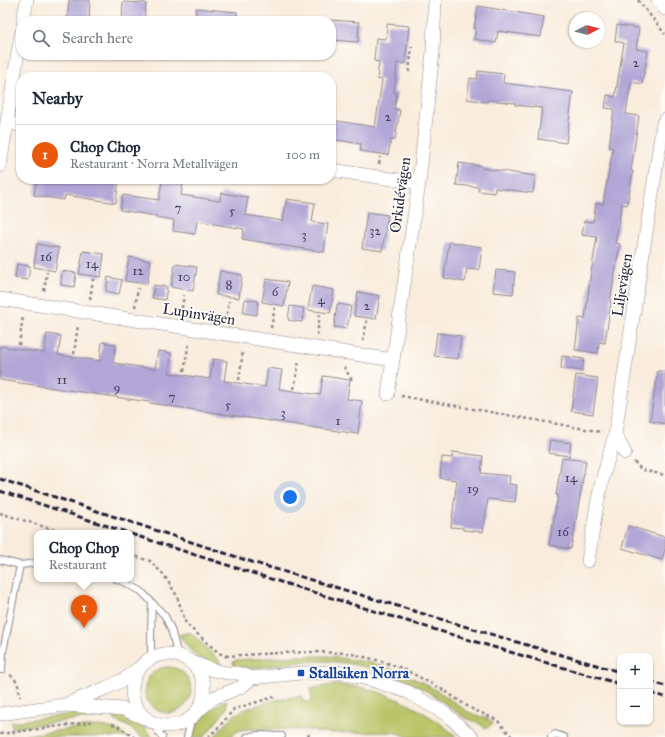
<!DOCTYPE html>
<html lang="en">
<head>
<meta charset="utf-8">
<style>
  :root { --surface:#fff; --page:#f2f2f3; --text:#1f2937; --muted:#747a83; --line:#e0e1e3; --accent:#ea580c }
  body { margin:0; font-family:"IM FELL Great Primer",serif; background:var(--page); color:var(--text) }
  .controls { position:absolute; right:12px; bottom:12px; display:grid; overflow:hidden; border-radius:8px; box-shadow:0 1px 3px #0004 }
  .controls button { width:36px; height:36px; display:grid; place-items:center; padding:0; border:0; border-bottom:1px solid var(--line); background:var(--surface); color:var(--text); font:20px sans-serif }
  .compass { position:absolute; left:569px; top:12px; width:36px; height:36px; border-radius:50%; background:var(--surface); box-shadow:0 1px 3px #0004; rotate:83deg }
  .you { position:absolute; left:290px; top:497px; width:14px; height:14px; margin:-10px; border:3px solid #fff; border-radius:50%; background:#1a73e8; box-shadow:0 0 0 6px #1a73e833 }
  .badge { display:grid; place-items:center; width:26px; height:26px; border-radius:50%; background:var(--accent); color:#fff; font-size:13px; font-weight:700 }
  .pin { position:absolute; translate:-50% -33px; filter:drop-shadow(0 1px 2px #0008) }
  .pin::after { content:''; position:absolute; top:21px; width:14px; height:12px; background:inherit; clip-path:polygon(0 0,100% 0,50% 100%) }
  .popup { position:absolute; left:34px; top:530px; width:100px; height:52px; box-sizing:border-box; display:grid; place-content:center; border-radius:8px; background:var(--surface); filter:drop-shadow(0 1px 3px #0005); font-size:13px; white-space:nowrap; color:var(--muted) }
  .popup b { font-size:15px; color:var(--text) }
  .popup::after { content:''; position:absolute; left:50%; top:100%; margin-left:-8px; border:8px solid transparent; border-top-color:var(--surface) }
  .list { margin:0; padding:0; list-style:none }
  h2 { display:flex; justify-content:space-between; align-items:center; height:52px; margin:0; padding:0 16px; font-size:17px }
  h2 small { font-size:13px; font-weight:400; color:var(--muted) }
  .list li { display:grid; grid-template-columns:26px 1fr auto; gap:12px; align-items:center; box-sizing:border-box; height:60px; padding:0 16px; border-top:1px solid var(--line) }
  .list b { display:block; font-size:15px; white-space:nowrap }
  .list p { margin:0; font-size:13px; white-space:nowrap; color:var(--muted) }
  .list em { font-size:13px; font-style:normal; color:var(--muted) }
  .icon { flex:none; width:22px; height:22px; fill:none; stroke:currentColor; stroke-width:2; stroke-linecap:round; stroke-linejoin:round }
  .map { position:relative; flex:none; width:665px; height:737px; overflow:hidden }
  .search { position:absolute; background:var(--surface); box-shadow:0 1px 3px #0004; left:16px; top:16px; width:320px; height:44px; display:flex; align-items:center; gap:10px; box-sizing:border-box; padding:0 14px; border-radius:16px; color:var(--muted); font-size:15px }
  .panel { position:absolute; background:var(--surface); box-shadow:0 1px 3px #0004; left:16px; top:72px; width:320px; height:112px; border-radius:16px }
  .map>svg:first-child { display:block }
  .green { fill:#b9c567; stroke:#6e7451 }
  .building { fill:#b1a6d6 }
  .lines { fill:none; stroke-linecap:round; stroke-linejoin:round }
  .service-casing { stroke:#8e878c; stroke-width:8 }
  .minor-casing { stroke:#8e878c; stroke-width:14 }
  .path { stroke:#8e878c; stroke-width:2.5; stroke-dasharray:3 3; stroke-linecap:butt }
  .service { stroke:#fff; stroke-width:6 }
  .minor { stroke:#fff; stroke-width:13 }
  .rail { stroke:#22223b; stroke-width:3; stroke-dasharray:6 3; stroke-linecap:butt }
  .transit-dot { fill:#1a4fb4; stroke:#fdfcf7; stroke-width:1.5 }
  .labels { text-anchor:middle; dominant-baseline:central; stroke-width:3.5; stroke-linejoin:round; paint-order:stroke }
  .number-label { font-size:13px; fill:#464362 }
  .street-label { font-size:15px; fill:#22223b; stroke:#fdfcf7 }
  .transit-label { font-size:15px; font-weight:bold; fill:#164399; stroke:#fdfcf7; text-anchor:start }
</style>
</head>
<body>
<div class="map">
<svg width="665" height="737" viewBox="0 0 665 737">
  <rect width="100%" height="100%" fill="#fdfcf7"/>
  <filter id="ink" filterUnits="userSpaceOnUse"><feTurbulence type="fractalNoise" baseFrequency=".025" numOctaves="2"/><feDisplacementMap in="SourceGraphic" scale="8" xChannelSelector="R" yChannelSelector="G"/><feConvolveMatrix kernelMatrix="1 2 1 2 8 2 1 2 1" color-interpolation-filters="sRGB"/></filter>
  <filter id="wash" filterUnits="userSpaceOnUse"><feTurbulence type="fractalNoise" baseFrequency=".012" numOctaves="4" result="noise"/><feDisplacementMap in="SourceGraphic" scale="16" xChannelSelector="R" yChannelSelector="G"/><feGaussianBlur stdDeviation="0.9" result="paint"/><feColorMatrix in="noise" values="0 0 0 0 0 0 0 0 0 0 0 0 0 0 0 0 0 1.4 0 .05"/><feComposite in="paint" operator="in"/></filter>
  <g filter="url(#wash)">
    <rect width="100%" height="100%" fill="#f9ecdc"/>
    <path class="green" d="M 186,633 L 191,633 L 219,660 L 222,668 L 197,657 L 191,651 L 179,635 Z
      M 298,656 L 328,656 L 354,660 L 373,663 L 391,669 L 422,682 L 444,695 L 468,712 L 487,719 L 493,723 L 486,729 C 480,722 470,720 462,716 C 451,708 441,700 430,693 C 396,673 356,661 317,661 C 289,661 262,670 235,668 L 233,662 L 236,660 Z
      M145 690a23 23 0 1 1 46 0a23 23 0 1 1-46 0Z
      M 332,685 C 343,685 353,686 363,688 C 396,695 432,715 457,737 L 409,737 L 394,732 L 332,733 L 318,732 L 314,730 L 245,729 L 238,731 L 228,737 L 214,737 L 233,716 L 243,710 L 274,700 L 302,696 L 303,702 L 312,701 L 310,689 Z
      M 226,700 L 227,707 L 225,711 L 204,737 L 192,737 C 198,718 209,709 226,700 Z
      M 88,712 L 101,712 L 101,718 L 87,718 L 12,728 L 11,722 Z
      M 114,713 L 140,722 L 152,737 L 141,737 L 129,727 L 121,723 L 116,721 L 114,718 Z
      M 101,726 L 115,729 L 128,737 L 12,737 L 83,727 Z"/>
    <g id="blocks">
      <path class="building" d="M 69,0 L 90,0 L 89,21 L 67,21 Z
        M 123,2 L 146,3 L 144,21 L 122,21 Z
        M 478,6 L 544,17 L 541,37 L 498,31 L 496,43 L 474,39 L 476,28 L 474,28 Z
        M 196,8 L 237,12 L 237,21 L 195,21 Z
        M 331,20 L 359,22 L 358,42 L 331,40 Z
        M 387,24 L 409,26 L 405,64 L 397,63 L 394,92 L 397,93 L 394,109 L 400,110 L 395,140 L 391,140 L 388,155 L 360,151 L 361,144 L 331,139 L 331,120 L 375,127 L 382,80 L 377,79 L 379,62 L 374,61 L 376,38 L 386,39 Z
        M 617,25 L 639,28 L 636,49 L 648,51 L 642,84 L 631,82 L 626,114 L 639,116 L 631,171 L 633,171 L 627,205 L 622,204 L 615,243 L 620,244 L 610,302 L 611,302 L 605,343 L 599,342 L 598,353 L 575,350 L 579,318 L 585,319 L 590,279 L 597,237 L 582,235 L 584,221 L 593,222 L 596,203 L 603,204 L 613,148 L 609,147 L 614,109 L 605,108 L 607,95 L 615,97 L 624,43 L 615,41 Z
        M 478,71 L 504,74 L 503,83 L 573,92 L 566,143 L 538,139 L 542,108 L 515,105 L 515,103 L 488,100 L 487,102 L 467,99 L 470,78 L 477,79 Z
        M 459,163 L 482,166 L 482,168 L 535,176 L 533,193 L 495,188 L 495,193 L 478,191 L 479,187 L 456,185 Z
        M 37,179 L 119,179 L 116,203 L 65,195 L 64,200 L 34,195 Z
        M 162,181 L 183,184 L 181,195 L 220,201 L 221,193 L 248,197 L 245,215 L 283,221 L 287,199 L 315,203 L 312,222 L 328,224 L 324,252 L 242,239 L 244,229 L 197,221 L 195,234 L 173,231 L 174,220 L 156,217 L 156,216 L 120,210 L 123,195 L 159,200 Z
        M 367,212 L 388,215 L 382,251 L 362,248 Z
        M 449,242 L 482,247 L 479,270 L 467,269 L 465,282 L 444,278 Z
        M 37,244 L 59,248 L 55,271 L 34,267 Z
        M 83,251 L 104,254 L 101,277 L 79,274 Z
        M 129,257 L 151,261 L 147,284 L 125,281 Z
        M 17,264 L 30,266 L 28,280 L 15,278 Z
        M 175,264 L 197,267 L 193,291 L 171,287 Z
        M 496,270 L 515,272 L 513,294 L 493,292 Z
        M 62,271 L 76,273 L 74,287 L 61,285 Z
        M 220,271 L 242,275 L 239,298 L 216,295 Z
        M 108,277 L 122,280 L 119,294 L 106,291 Z
        M 266,279 L 288,282 L 284,306 L 262,302 Z
        M 154,285 L 167,287 L 165,300 L 152,298 Z
        M 312,286 L 334,290 L 330,313 L 308,310 Z
        M 358,292 L 380,296 L 376,319 L 354,316 Z
        M 245,299 L 258,301 L 257,315 L 243,313 Z
        M 337,304 L 351,306 L 347,329 L 334,327 Z
        M 290,306 L 304,308 L 302,322 L 288,320 Z
        M 437,333 L 461,336 L 458,359 L 434,356 Z
        M 47,334 L 61,336 L 58,355 L 100,361 L 102,342 L 116,344 L 113,363 L 155,369 L 158,351 L 171,353 L 169,373 L 210,379 L 213,359 L 227,361 L 224,381 L 265,387 L 268,368 L 282,370 L 279,389 L 320,395 L 323,376 L 350,380 L 347,399 L 362,401 L 358,434 L 149,403 L 149,402 L 0,380 L 0,346 L 44,353 Z
        M 562,356 L 584,359 L 582,371 L 561,368 Z
        M 658,371 L 665,371 L 665,424 L 650,421 Z
        M 576,375 L 598,378 L 593,414 L 571,411 Z
        M 550,440 L 571,443 L 569,456 L 548,453 Z
        M 453,452 L 483,456 L 481,473 L 510,476 L 509,484 L 517,485 L 515,502 L 488,499 L 483,532 L 463,530 L 463,528 L 451,527 L 457,480 L 440,478 L 442,457 L 452,458 Z
        M 562,458 L 586,461 L 571,549 L 549,545 L 558,495 L 556,495 Z
        M 628,526 L 665,537 L 665,549 L 662,560 L 622,548 Z"/>
    </g>
  </g>
  <g filter="url(#ink)">
    <use href="#blocks" fill-opacity="0" stroke="#8e878c" stroke-width="1"/>
    <g class="lines">
      <defs>
        <path id="service" d="M 0,560 L 20,565
          M 116,579 L 124,582 L 141,591 L 165,616 L 171,629 L 178,656
          M 151,659 C 151,640 151,622 152,603
          M 0,670 L 2,670 L 3,652 L 20,565 L 37,563
          M 151,722 L 162,737
          M 187,737 L 192,717
          M 247,737 L 258,735 L 282,736
          M 551,737 L 555,734 L 564,737"/>
        <path id="minor" d="M 658,0 L 665,9
          M 23,21 L 27,0
          M 7,123 L 21,125
          M 0,166 L 21,34
          M 331,170 L 419,183
          M 0,299 L 393,360
          M 388,394 L 419,183 L 433,52 L 435,0
          M 625,453 L 615,434 L 663,123 L 665,120
          M 588,561 L 597,504 L 602,481 L 615,434
          M132 690a36 36 0 1 1 72 0a36 36 0 1 1-72 0Z
          M 189,661 L 213,670 L 228,673 L 238,673 L 252,678 L 301,673 L 337,672 L 372,680 L 408,692 L 446,714 L 472,737
          M 67,704 L 106,688 L 123,680 L 139,668
          M 198,711 L 213,698 L 241,687 L 252,678
          M 0,714 L 64,705 L 123,709 L 144,718"/>
      </defs>
      <use href="#service" class="service-casing"/>
      <use href="#minor" class="minor-casing"/>
      <path class="path" d="M 638,0 L 665,34
        M 409,72 L 412,46
        M 379,164 L 380,157
        M 391,226 L 399,227
        M 44,291 L 47,272
        M 90,299 L 93,279
        M 135,307 L 138,288
        M 181,314 L 184,295
        M 226,320 L 229,301
        M 271,328 L 275,307
        M 317,335 L 320,314
        M 363,341 L 367,320
        M 19,345 L 23,316
        M 74,354 L 78,325
        M 344,367 L 352,380
        M 184,371 L 189,342
        M 239,380 L 243,351
        M 294,389 L 299,360
        M 401,396 L 602,432
        M 634,462 L 642,470 L 665,475
        M 0,513 L 64,533
        M 131,555 L 150,561 L 164,575 L 177,596 L 186,624 L 219,653 L 226,656 L 226,658
        M 226,656 L 277,653 L 313,652 L 348,653 L 377,660 L 402,668 L 445,691 L 470,708 L 497,720 L 512,737
        M 10,675 C 18,680 19,688 20,697
        M 112,724 L 116,725 L 134,737
        M 0,734 L 91,722
        M 208,737 L 218,728 L 234,709 L 274,697
        M 308,737 L 309,734"/>
      <use href="#service" class="service"/>
      <use href="#minor" class="minor"/>
      <path class="rail" d="M 0,479 L 252,562 L 510,640 L 620,672
        M 0,491 L 129,533
        M 131,534 C 293,587 456,637 620,684
        M 650,681 L 665,686
        M 650,693 L 665,697"/>
    </g>
  </g>
  <rect class="transit-dot" x="297" y="669" width="8" height="8" rx="2"/>
  <g class="labels">
    <g class="number-label">
      <text x="636" y="63">2</text>
      <text x="388" y="117">2</text>
      <text x="178" y="208">7</text>
      <text x="232" y="211">5</text>
      <text x="375" y="231">32</text>
      <text x="304" y="235">3</text>
      <text x="46" y="257">16</text>
      <text x="92" y="264">14</text>
      <text x="138" y="271">12</text>
      <text x="184" y="277">10</text>
      <text x="229" y="285">8</text>
      <text x="275" y="292">6</text>
      <text x="321" y="300">4</text>
      <text x="367" y="306">2</text>
      <text x="62" y="380">11</text>
      <text x="117" y="388">9</text>
      <text x="172" y="397">7</text>
      <text x="228" y="405">5</text>
      <text x="283" y="413">3</text>
      <text x="338" y="421">1</text>
      <text x="571" y="478">14</text>
      <text x="473" y="489">19</text>
      <text x="563" y="532">16</text>
    </g>
    <g class="street-label">
      <text transform="translate(400 195) rotate(-82)">Orkidévägen</text>
      <text transform="translate(622 285) rotate(-81)">Liljevägen</text>
      <text transform="translate(199 314) rotate(9)">Lupinvägen</text>
    </g>
    <g class="transit-label">
      <text x="309" y="673">Stallsiken Norra</text>
    </g>
  </g>
</svg>
<div class="controls">
<button>+</button>
<button>−</button>
</div>
<svg class="compass" viewBox="-18 -18 36 36"><path d="M0-13l5 13h-10z" fill="#e53935"/><path d="M0 13l5-13h-10z" fill="#747a83"/></svg>
<div class="you"></div>
<div class="pin badge" style="left:84px;top:628px">1</div>
<div class="popup"><b>Chop Chop</b>Restaurant</div>
<div class="search"><svg class="icon" aria-label="search" viewBox="0 0 24 24"><circle cx="10" cy="10" r="6"/><path d="M15 15l6 6"/></svg>Search here</div>
<section class="panel">
<h2>Nearby<small></small></h2>
<ul class="list">
<li><span class="badge">1</span><div><b>Chop Chop</b><p>Restaurant · Norra Metallvägen</p></div><em>100 m</em></li>
</ul>
</section>
</div>
</body>
</html>
